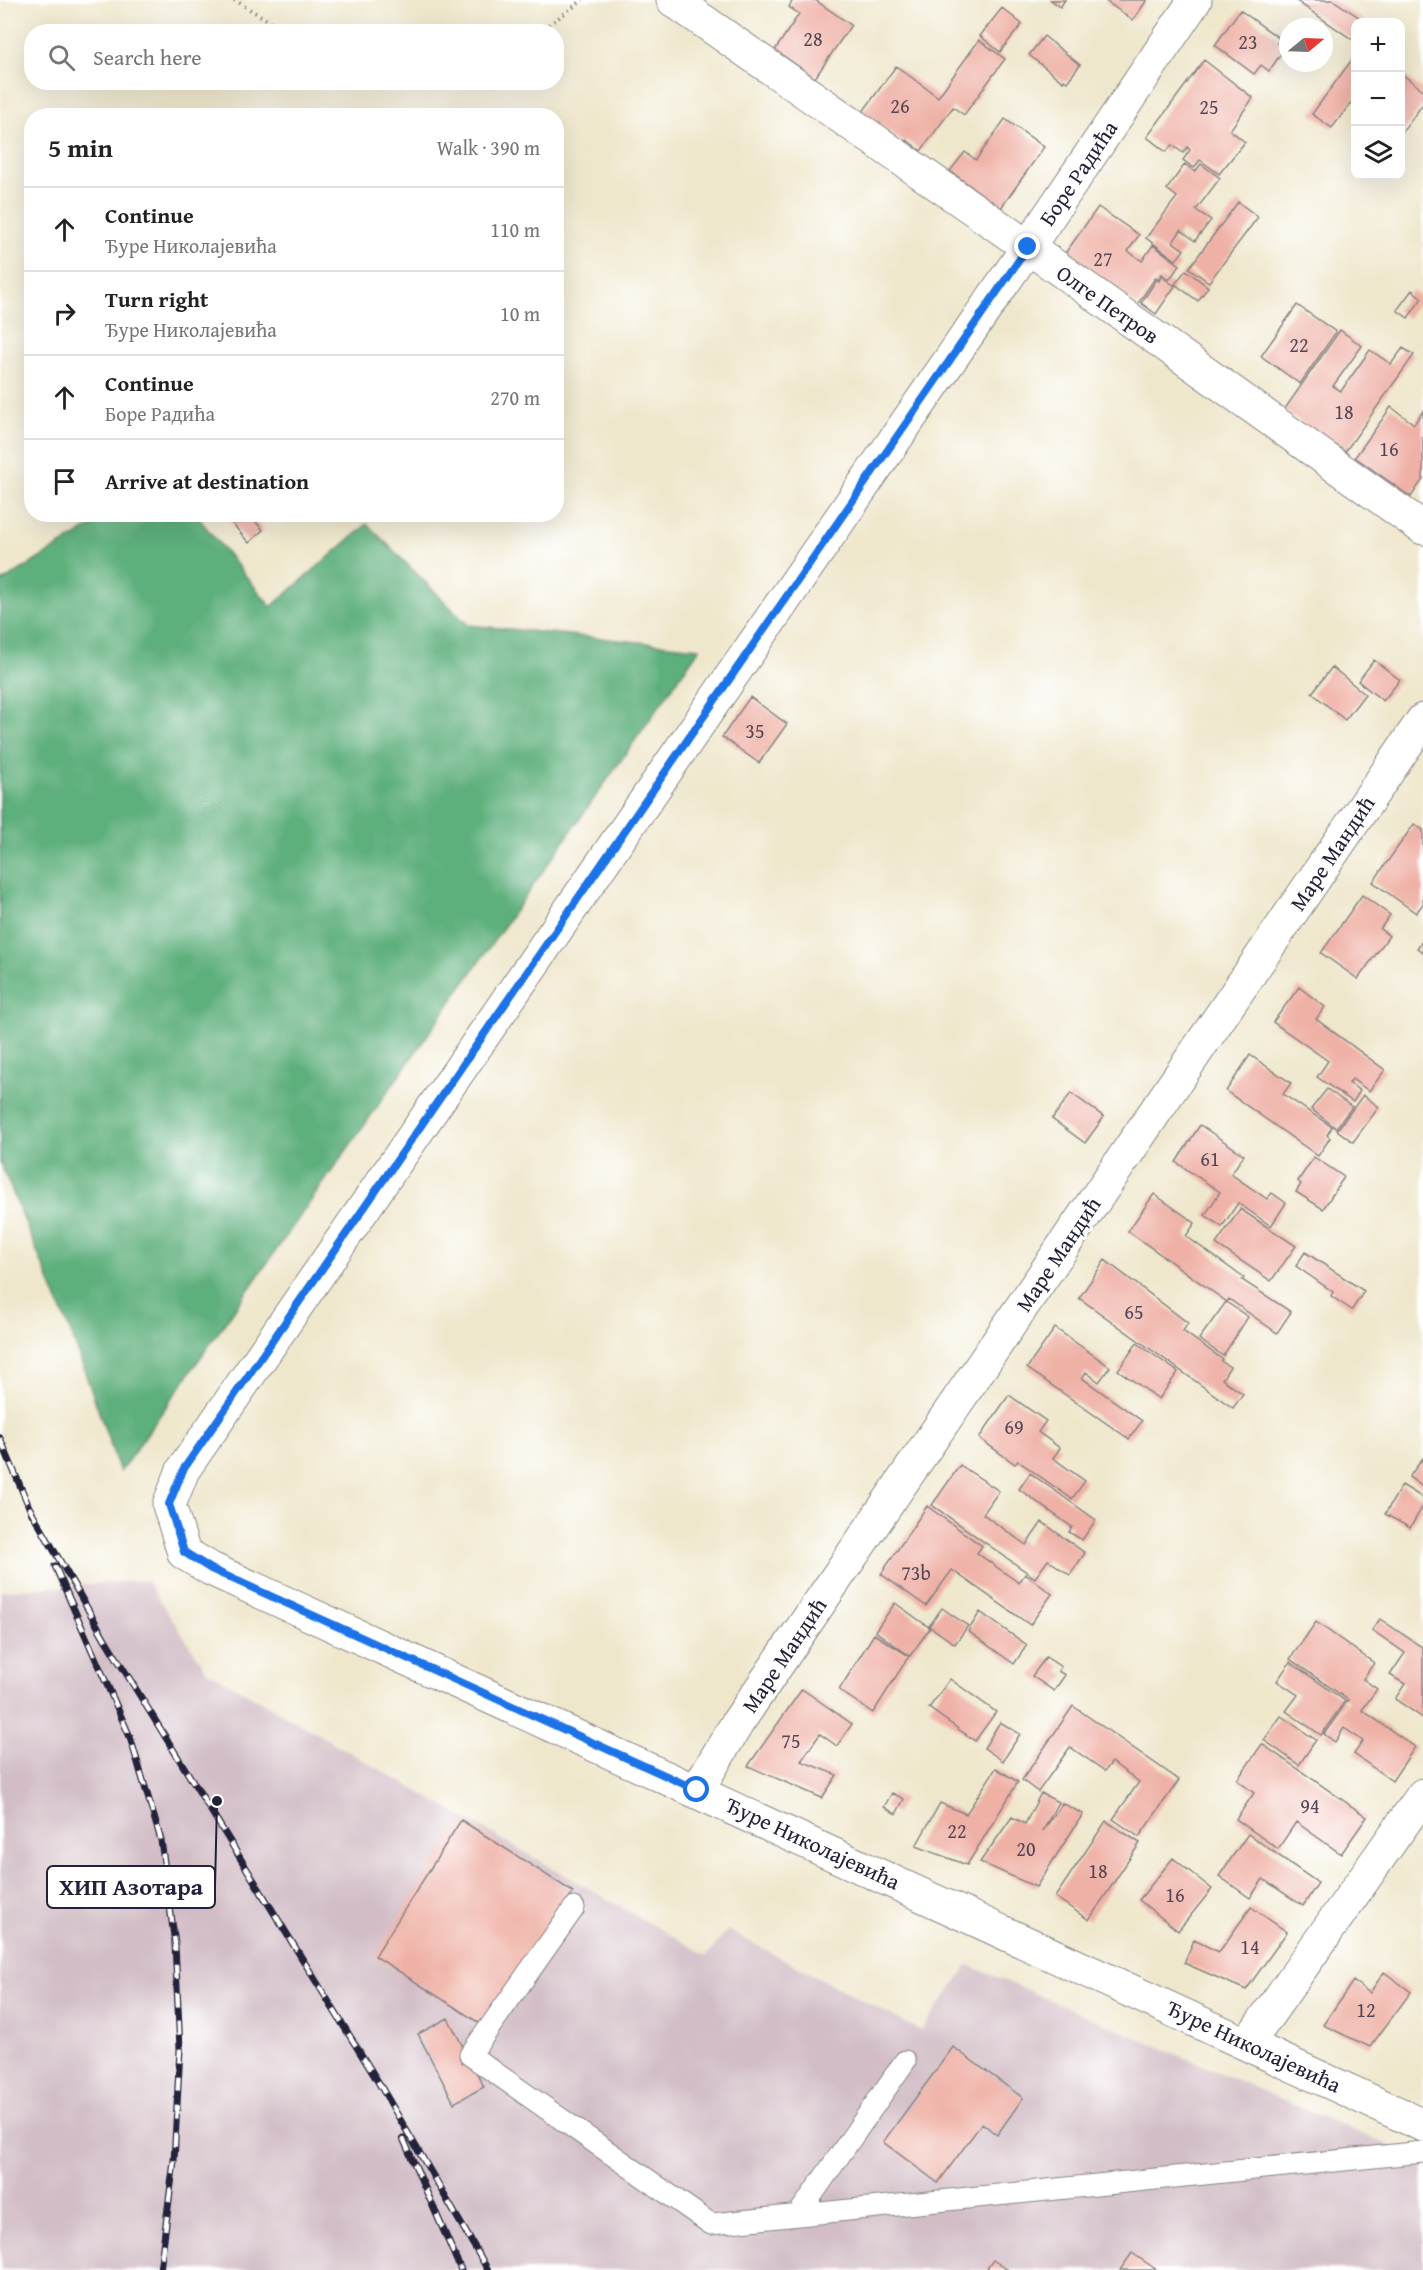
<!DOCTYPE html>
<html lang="en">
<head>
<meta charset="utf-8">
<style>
  :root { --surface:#fff; --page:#f2f2f2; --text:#222; --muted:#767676; --line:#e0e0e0 }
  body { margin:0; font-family:"Gentium Book Plus",serif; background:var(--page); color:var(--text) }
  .controls { position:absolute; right:18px; top:18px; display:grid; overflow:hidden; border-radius:12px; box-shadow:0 6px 24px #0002 }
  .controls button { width:54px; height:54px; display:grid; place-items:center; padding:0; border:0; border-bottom:2px solid var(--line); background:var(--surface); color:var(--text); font:30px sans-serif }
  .compass { position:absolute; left:1279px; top:18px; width:54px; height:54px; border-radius:50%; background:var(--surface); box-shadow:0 6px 24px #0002; rotate:71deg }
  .stop { position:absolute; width:18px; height:18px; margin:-14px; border:4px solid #1a73e8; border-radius:50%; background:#fff }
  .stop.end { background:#1a73e8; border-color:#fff; box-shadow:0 2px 6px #0008 }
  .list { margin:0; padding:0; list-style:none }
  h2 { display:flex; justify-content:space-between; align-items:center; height:78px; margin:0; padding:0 24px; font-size:26px }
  h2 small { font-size:20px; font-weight:400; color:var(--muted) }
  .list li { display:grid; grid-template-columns:39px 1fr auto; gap:18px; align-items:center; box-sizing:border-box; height:84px; padding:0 24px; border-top:2px solid var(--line) }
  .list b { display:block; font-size:22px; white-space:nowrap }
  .list p { margin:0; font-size:20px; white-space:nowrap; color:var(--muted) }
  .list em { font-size:20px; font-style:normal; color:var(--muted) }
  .icon { flex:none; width:33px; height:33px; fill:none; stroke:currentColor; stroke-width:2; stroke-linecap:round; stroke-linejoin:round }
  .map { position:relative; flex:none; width:1423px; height:2270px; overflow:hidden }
  .search { position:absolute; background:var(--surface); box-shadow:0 6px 24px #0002; left:24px; top:24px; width:540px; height:66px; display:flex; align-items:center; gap:15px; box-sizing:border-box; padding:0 21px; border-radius:24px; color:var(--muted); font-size:22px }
  .panel { position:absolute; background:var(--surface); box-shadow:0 6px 24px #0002; left:24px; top:108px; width:540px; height:414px; border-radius:24px }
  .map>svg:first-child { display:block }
  .industrial { fill:#d2bdc6 }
  .forest { fill:#5daf7b; stroke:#40685b; stroke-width:1.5 }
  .building { fill:#efb1a6 }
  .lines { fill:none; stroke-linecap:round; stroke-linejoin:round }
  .service-casing { stroke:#888484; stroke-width:23 }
  .minor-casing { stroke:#888484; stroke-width:35 }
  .path { stroke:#888484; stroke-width:4; stroke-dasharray:1.5 4.5; stroke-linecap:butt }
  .service { stroke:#fff; stroke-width:21 }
  .minor { stroke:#fff; stroke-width:33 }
  .rail-casing { stroke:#22223b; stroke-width:7 }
  .rail { stroke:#fff; stroke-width:4.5; stroke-dasharray:14; stroke-linecap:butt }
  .route { stroke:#1a73e8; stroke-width:8 }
  .labels { text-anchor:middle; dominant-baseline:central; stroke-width:6; stroke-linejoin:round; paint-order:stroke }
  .number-label { font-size:20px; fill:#554656 }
  .street-label { font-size:22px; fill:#22223b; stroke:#fff }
  .leader { fill:none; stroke:#22223b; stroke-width:2 }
  .callout-dot { fill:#22223b; stroke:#fff; stroke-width:2 }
  .callout { fill:#fff; stroke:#22223b; stroke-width:2 }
  .callout-label { font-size:24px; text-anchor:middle; font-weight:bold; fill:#22223b }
</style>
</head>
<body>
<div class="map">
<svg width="1423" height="2270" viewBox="0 0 1423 2270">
  <rect width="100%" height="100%" fill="#fff"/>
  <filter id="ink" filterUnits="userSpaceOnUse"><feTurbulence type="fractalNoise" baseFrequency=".0167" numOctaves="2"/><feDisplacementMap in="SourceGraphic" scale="12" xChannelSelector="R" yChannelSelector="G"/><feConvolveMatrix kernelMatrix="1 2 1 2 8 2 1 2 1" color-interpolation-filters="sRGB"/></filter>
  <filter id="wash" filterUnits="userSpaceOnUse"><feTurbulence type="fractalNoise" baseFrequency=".008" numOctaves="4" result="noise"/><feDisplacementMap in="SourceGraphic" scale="24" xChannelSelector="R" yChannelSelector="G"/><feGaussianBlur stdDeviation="1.35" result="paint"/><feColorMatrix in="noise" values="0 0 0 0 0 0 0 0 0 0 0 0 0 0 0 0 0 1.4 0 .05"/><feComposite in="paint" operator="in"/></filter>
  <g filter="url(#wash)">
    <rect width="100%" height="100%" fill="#efe7cc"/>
    <path class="industrial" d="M 146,1580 L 207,1671 L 707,1956 L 727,1930 L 921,2031 L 968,1965 L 1423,2160 L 1423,2270 L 0,2270 L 0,1591 Z"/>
    <path class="forest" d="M 109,515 L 196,515 L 271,607 L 367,524 L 468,625 L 700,648 L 120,1472 L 73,1338 L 0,1162 L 0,583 Z"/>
    <g id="blocks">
      <path class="building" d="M 793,0 L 815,0 L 851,25 L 815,78 L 775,50 L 799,14 L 789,7 Z
        M 1051,0 L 1065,0 L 1060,7 Z
        M 1104,0 L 1147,0 L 1133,20 Z
        M 1295,0 L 1333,0 L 1366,22 L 1356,22 L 1356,42 Z
        M 1002,8 L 1022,24 L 1000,52 L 980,36 Z
        M 1240,10 L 1280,39 L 1277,43 L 1285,48 L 1269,71 L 1261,65 L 1254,74 L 1215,45 Z
        M 1044,36 L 1080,65 L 1067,82 L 1064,80 L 1063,82 L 1029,55 Z
        M 979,40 L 1005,59 L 964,115 L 953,107 L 921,151 L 907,140 L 905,143 L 862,113 L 896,66 L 938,97 Z
        M 1356,54 L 1356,96 L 1332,128 L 1312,114 Z
        M 1204,60 L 1253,98 L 1230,130 L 1245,142 L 1219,174 L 1200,160 L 1194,168 L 1183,160 L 1190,150 L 1187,147 L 1183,153 L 1172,145 L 1166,152 L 1147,137 Z
        M 1403,75 L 1423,90 L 1423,104 L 1400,135 L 1400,77 Z
        M 1005,119 L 1044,147 L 1001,208 L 950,171 L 965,152 L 976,160 Z
        M 1185,164 L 1195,172 L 1201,164 L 1220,178 L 1196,210 L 1211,220 L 1195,241 L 1181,230 L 1173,242 L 1184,250 L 1176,260 L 1146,238 L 1177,197 L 1167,189 Z
        M 1238,202 L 1258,217 L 1209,282 L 1189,268 Z
        M 1098,207 L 1139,235 L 1128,251 L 1142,261 L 1153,245 L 1180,265 L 1169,280 L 1162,274 L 1159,279 L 1156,277 L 1137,305 L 1064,255 Z
        M 1186,270 L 1208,287 L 1198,301 L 1175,284 Z
        M 1162,277 L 1175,286 L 1156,314 L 1141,303 L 1157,279 L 1159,281 Z
        M 1412,290 L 1422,298 L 1408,318 L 1397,310 Z
        M 1297,305 L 1336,332 L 1300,384 L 1261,356 Z
        M 1340,330 L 1362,346 L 1333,386 L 1341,391 L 1370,350 L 1391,364 L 1403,348 L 1414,355 L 1345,452 L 1337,446 L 1336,448 L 1284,410 Z
        M 1391,407 L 1414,424 L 1423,411 L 1423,479 L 1411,497 L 1355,457 Z
        M 224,514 L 249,514 L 263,530 L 249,543 Z
        M 1374,660 L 1400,680 L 1383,701 L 1358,681 Z
        M 1332,667 L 1365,694 L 1345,720 L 1312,693 Z
        M 750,697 L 787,724 L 759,763 L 722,737 Z
        M 1414,824 L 1423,830 L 1423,904 L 1416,913 L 1373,882 Z
        M 1362,895 L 1390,915 L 1380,929 L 1389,936 L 1358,979 L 1321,953 Z
        M 1423,940 L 1423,952 L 1417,948 Z
        M 1299,987 L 1325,1007 L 1316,1019 L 1385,1070 L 1369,1091 L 1352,1079 L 1349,1083 L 1360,1091 L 1353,1102 L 1317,1077 L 1328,1061 L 1273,1022 Z
        M 1250,1055 L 1291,1083 L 1283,1094 L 1332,1127 L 1327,1135 L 1330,1138 L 1318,1156 L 1226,1091 Z
        M 1327,1089 L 1352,1107 L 1336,1128 L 1311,1109 Z
        M 1071,1093 L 1104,1117 L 1085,1143 L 1052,1119 Z
        M 1363,1095 L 1379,1107 L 1353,1142 L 1337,1130 Z
        M 1200,1125 L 1244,1155 L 1231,1174 L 1267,1199 L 1272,1193 L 1286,1203 L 1271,1226 L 1238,1203 L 1222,1227 L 1205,1215 L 1220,1192 L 1176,1162 Z
        M 1314,1157 L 1344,1177 L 1323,1209 L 1296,1192 L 1301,1184 L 1298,1181 Z
        M 1154,1194 L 1195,1223 L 1186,1236 L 1244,1278 L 1242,1280 L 1291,1312 L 1277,1333 L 1229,1299 L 1227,1302 L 1128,1231 Z
        M 1240,1209 L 1296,1246 L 1271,1281 L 1216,1244 Z
        M 1305,1252 L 1364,1291 L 1352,1310 L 1331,1296 L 1333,1292 L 1296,1266 Z
        M 1105,1260 L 1188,1323 L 1183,1331 L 1222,1359 L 1221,1361 L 1230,1367 L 1222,1379 L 1243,1394 L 1233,1408 L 1079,1298 Z
        M 1226,1302 L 1248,1317 L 1223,1356 L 1199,1339 Z
        M 1055,1328 L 1110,1367 L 1099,1382 L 1086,1372 L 1082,1378 L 1142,1421 L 1129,1439 L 1027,1368 Z
        M 1137,1343 L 1178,1372 L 1159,1399 L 1118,1370 Z
        M 1009,1395 L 1046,1421 L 1038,1432 L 1060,1448 L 1053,1458 L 1085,1481 L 1072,1499 L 1018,1461 L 1015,1464 L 979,1438 Z
        M 1423,1458 L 1423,1487 L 1409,1477 Z
        M 960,1465 L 999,1491 L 983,1514 L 1026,1545 L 1042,1522 L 1085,1553 L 1070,1575 L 1048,1560 L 1035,1578 L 932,1505 Z
        M 1030,1473 L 1096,1520 L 1082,1540 L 1069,1532 L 1072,1527 L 1019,1489 Z
        M 1402,1485 L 1423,1498 L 1423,1506 L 1410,1528 L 1385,1514 Z
        M 927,1506 L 982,1546 L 977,1553 L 1019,1583 L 1025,1574 L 1052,1594 L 1030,1625 L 952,1570 L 926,1606 L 881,1574 Z
        M 895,1603 L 930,1628 L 910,1656 L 875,1631 Z
        M 942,1608 L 968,1626 L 955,1644 L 929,1626 Z
        M 980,1612 L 1027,1645 L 1014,1664 L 968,1631 Z
        M 1380,1619 L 1423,1648 L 1423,1718 L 1395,1699 L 1405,1684 L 1390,1675 L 1405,1653 L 1372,1630 Z
        M 1316,1622 L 1374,1663 L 1363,1679 L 1377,1689 L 1362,1710 L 1415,1747 L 1392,1781 L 1354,1754 L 1363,1741 L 1344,1728 L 1335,1742 L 1324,1734 L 1348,1700 L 1290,1659 Z
        M 874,1634 L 909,1656 L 873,1713 L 839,1690 Z
        M 1046,1657 L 1061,1667 L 1058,1671 L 1065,1675 L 1054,1691 L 1032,1676 Z
        M 1290,1662 L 1345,1701 L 1321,1735 L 1286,1711 L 1298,1695 L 1277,1681 Z
        M 950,1679 L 996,1712 L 975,1741 L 929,1708 Z
        M 802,1689 L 852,1724 L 837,1746 L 820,1734 L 801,1761 L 837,1775 L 822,1798 L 748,1766 Z
        M 1073,1706 L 1179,1780 L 1139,1837 L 1113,1819 L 1139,1782 L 1112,1762 L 1105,1771 L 1070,1747 L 1038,1792 L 1022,1780 Z
        M 1281,1716 L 1316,1740 L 1299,1765 L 1264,1740 Z
        M 1000,1722 L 1020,1734 L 1003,1761 L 984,1748 Z
        M 1262,1744 L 1367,1817 L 1341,1854 L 1296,1822 L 1278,1849 L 1236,1819 L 1254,1793 L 1237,1780 Z
        M 996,1768 L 1018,1782 L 967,1865 L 916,1846 L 940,1803 L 966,1814 Z
        M 892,1793 L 904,1799 L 896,1814 L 884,1807 Z
        M 1041,1793 L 1058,1802 L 1043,1831 L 1062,1803 L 1083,1814 L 1036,1887 L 980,1862 L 1012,1817 L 1025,1824 Z
        M 461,1820 L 573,1892 L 487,2028 L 375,1956 Z
        M 1106,1821 L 1140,1843 L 1089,1920 L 1055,1897 Z
        M 1248,1834 L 1318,1883 L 1303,1906 L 1263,1879 L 1250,1898 L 1219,1876 Z
        M 1173,1858 L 1212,1889 L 1178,1931 L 1139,1900 Z
        M 1251,1907 L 1287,1932 L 1246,1990 L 1184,1963 L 1194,1940 L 1219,1952 Z
        M 1384,1972 L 1411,1992 L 1370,2047 L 1323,2025 L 1353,1981 L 1370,1993 Z
        M 448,2018 L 484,2087 L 454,2103 L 418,2034 Z
        M 953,2047 L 1023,2098 L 997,2135 L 982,2123 L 938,2183 L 883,2142 Z
        M 1132,2253 L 1157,2270 L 1120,2270 Z
        M 993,2260 L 1008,2270 L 986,2270 Z"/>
    </g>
  </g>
  <g filter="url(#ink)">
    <use href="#blocks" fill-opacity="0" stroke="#888484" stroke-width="1.5"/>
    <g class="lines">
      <defs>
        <path id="service" d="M 574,1908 L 470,2055 L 711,2224 L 1423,2152
          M 798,2215 L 905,2061"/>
        <path id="minor" d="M 673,0 L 1028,247 L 1423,528
          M 1195,0 L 1028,247 L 183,1470 L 169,1505 L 184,1553 L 211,1569 L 1423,2125
          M 697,1790 L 738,1722 L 1423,720
          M 1248,2043 L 1423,1795"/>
      </defs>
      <use href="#service" class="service-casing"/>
      <use href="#minor" class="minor-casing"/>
      <path class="path" d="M 234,0 L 288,32
        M 539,32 L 583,0
        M 381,82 L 416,88 L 466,82"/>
      <use href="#service" class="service"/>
      <use href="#minor" class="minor"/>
      <defs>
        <path id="rail" d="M 0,1438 L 32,1514
          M 29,1507 L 105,1639 L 377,2080 L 488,2270
          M 55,1566 L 130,1737 L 161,1840 L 175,1944 L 180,2049 L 174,2161 L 160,2270
          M 403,2138 L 461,2270"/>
      </defs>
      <use href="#rail" class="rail-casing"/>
      <use href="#rail" class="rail"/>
    </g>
  </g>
  <g class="lines" filter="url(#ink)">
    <path class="route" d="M 697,1790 L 211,1569 L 184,1552 L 169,1504 L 183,1470 L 1028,247"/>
  </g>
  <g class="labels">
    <g class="number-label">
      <text x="813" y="38">28</text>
      <text x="1248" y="41">23</text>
      <text x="900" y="105">26</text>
      <text x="1209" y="106">25</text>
      <text x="1103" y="258">27</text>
      <text x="1299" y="344">22</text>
      <text x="1344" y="411">18</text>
      <text x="1389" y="448">16</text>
      <text x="755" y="730">35</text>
      <text x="1210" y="1158">61</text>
      <text x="1134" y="1311">65</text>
      <text x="1014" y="1426">69</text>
      <text x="916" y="1572">73b</text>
      <text x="791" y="1740">75</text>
      <text x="1310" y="1805">94</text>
      <text x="957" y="1830">22</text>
      <text x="1026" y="1848">20</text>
      <text x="1098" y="1870">18</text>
      <text x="1175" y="1894">16</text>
      <text x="1250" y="1946">14</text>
      <text x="1366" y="2009">12</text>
    </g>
    <g class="street-label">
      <text transform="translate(1078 173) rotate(-56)">Боре Радића</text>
      <text transform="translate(1108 304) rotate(35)">Олге Петров</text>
      <text transform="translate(1332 853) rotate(-56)">Маре Мандић</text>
      <text transform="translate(1058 1254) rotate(-56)">Маре Мандић</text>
      <text transform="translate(784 1655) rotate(-56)">Маре Мандић</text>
      <text transform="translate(813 1843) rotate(25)">Ђуре Николајевића</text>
      <text transform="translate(1254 2046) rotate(25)">Ђуре Николајевића</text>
    </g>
  </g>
  <path class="leader" d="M217 1801L215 1887"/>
  <circle class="callout-dot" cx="217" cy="1801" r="6"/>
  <rect class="callout" x="47" y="1866" width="168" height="42" rx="6"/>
  <g class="callout-label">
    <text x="131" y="1895">ХИП Азотара</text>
  </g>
</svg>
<div class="controls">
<button>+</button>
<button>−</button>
<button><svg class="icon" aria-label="layers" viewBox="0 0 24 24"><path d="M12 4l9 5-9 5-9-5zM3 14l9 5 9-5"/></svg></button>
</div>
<svg class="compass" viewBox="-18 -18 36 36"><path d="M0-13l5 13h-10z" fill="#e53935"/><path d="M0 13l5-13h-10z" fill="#767676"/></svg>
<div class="stop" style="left:697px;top:1790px"></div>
<div class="stop end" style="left:1028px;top:247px"></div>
<div class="search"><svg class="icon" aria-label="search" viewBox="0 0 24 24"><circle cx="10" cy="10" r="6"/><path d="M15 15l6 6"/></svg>Search here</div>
<section class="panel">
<h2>5 min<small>Walk · 390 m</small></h2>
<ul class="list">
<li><svg class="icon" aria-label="ahead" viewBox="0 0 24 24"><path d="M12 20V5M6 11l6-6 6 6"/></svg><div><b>Continue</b><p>Ђуре Николајевића</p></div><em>110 m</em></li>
<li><svg class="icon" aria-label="right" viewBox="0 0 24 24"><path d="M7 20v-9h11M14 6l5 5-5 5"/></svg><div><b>Turn right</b><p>Ђуре Николајевића</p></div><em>10 m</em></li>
<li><svg class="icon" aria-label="ahead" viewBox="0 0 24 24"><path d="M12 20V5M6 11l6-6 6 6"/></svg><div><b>Continue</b><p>Боре Радића</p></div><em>270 m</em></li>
<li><svg class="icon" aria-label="arrive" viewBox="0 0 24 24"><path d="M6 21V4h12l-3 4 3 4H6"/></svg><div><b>Arrive at destination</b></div></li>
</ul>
</section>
</div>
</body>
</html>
